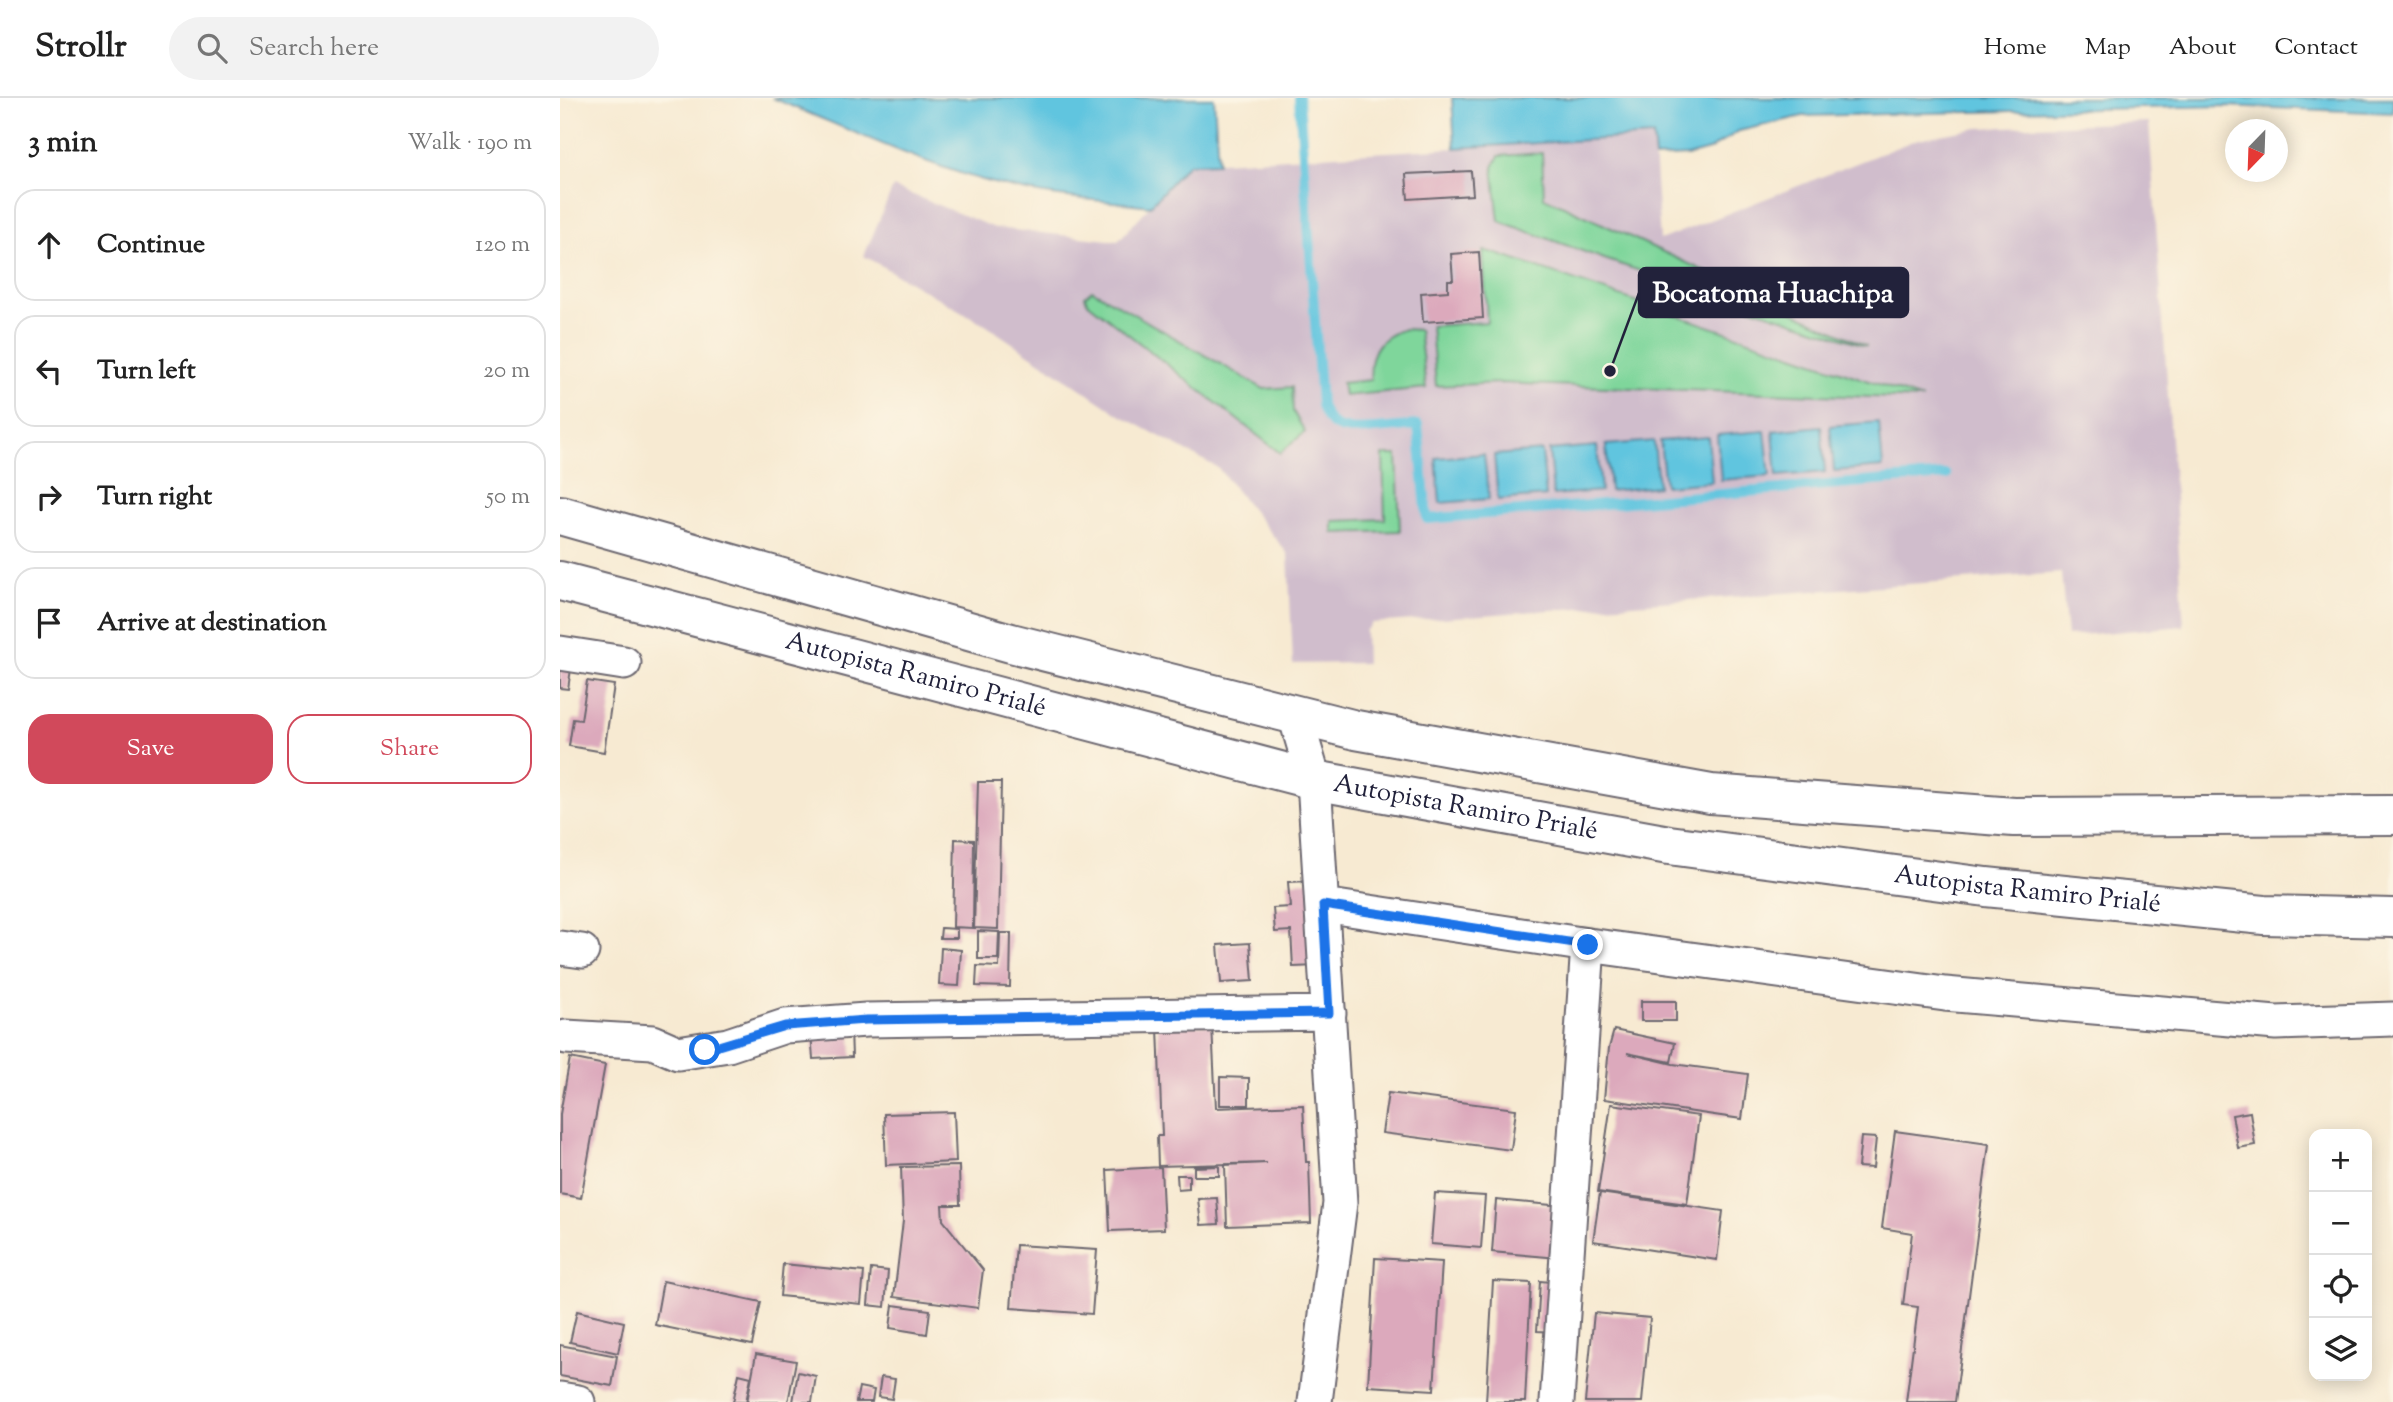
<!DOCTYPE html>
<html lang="en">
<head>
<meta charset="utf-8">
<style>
  :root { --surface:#fff; --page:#f2f2f2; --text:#222; --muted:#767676; --line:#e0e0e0; --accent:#d1495b }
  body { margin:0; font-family:"Sorts Mill Goudy",serif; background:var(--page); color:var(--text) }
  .controls { position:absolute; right:21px; bottom:21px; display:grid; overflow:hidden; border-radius:14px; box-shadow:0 4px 18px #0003 }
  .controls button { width:63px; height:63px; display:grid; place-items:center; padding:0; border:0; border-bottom:2px solid var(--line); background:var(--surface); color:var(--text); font:35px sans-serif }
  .compass { position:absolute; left:1665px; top:21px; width:63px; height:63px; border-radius:50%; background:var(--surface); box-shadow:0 4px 18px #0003; rotate:203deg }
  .stop { position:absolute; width:21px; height:21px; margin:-16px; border:5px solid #1a73e8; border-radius:50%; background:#fff }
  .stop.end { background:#1a73e8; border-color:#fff; box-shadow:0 2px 7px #0008 }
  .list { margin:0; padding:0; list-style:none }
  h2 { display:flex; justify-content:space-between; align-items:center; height:91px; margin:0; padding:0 28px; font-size:30px }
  h2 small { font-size:23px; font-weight:400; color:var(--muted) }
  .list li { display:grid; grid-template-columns:46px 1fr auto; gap:21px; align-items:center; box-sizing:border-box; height:112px; margin:0 14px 14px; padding:0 14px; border:2px solid var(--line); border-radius:21px }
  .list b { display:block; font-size:26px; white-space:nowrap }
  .list em { font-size:23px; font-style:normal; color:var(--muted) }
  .actions { display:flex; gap:14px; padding:21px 28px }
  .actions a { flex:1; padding:16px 0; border:2px solid var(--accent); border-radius:21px; text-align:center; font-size:24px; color:var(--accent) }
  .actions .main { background:var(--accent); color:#fff }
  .icon { flex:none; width:38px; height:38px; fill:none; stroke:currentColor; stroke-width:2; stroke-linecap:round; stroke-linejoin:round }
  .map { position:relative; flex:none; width:1833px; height:1304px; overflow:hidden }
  header { display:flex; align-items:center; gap:42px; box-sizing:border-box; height:98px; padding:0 35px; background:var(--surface); border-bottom:2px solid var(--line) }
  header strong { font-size:33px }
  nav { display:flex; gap:38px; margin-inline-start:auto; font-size:24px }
  .search { width:490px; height:63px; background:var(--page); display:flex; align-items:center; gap:18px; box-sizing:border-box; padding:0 24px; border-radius:38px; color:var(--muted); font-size:26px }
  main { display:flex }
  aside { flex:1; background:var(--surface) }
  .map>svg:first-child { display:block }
  .industrial { fill:#d0bdcc }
  .green { fill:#7fd69b; stroke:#507c6b; stroke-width:2 }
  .water { fill:#61c5df; stroke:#42748d; stroke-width:2 }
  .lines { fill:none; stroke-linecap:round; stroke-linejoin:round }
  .stream { stroke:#61c5df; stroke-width:10 }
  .building { fill:#dca9bc }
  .street-casing { stroke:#6d6870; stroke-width:37 }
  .highway-casing { stroke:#6d6870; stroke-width:42 }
  .street { stroke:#fff; stroke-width:33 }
  .highway { stroke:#fff; stroke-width:38 }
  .route { stroke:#1a73e8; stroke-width:9 }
  .labels { text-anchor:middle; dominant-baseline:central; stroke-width:7; stroke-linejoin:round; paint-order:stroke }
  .street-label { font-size:26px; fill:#22223b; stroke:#fcf5e5 }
  .leader { fill:none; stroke:#22223b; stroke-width:2.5 }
  .callout-dot { fill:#22223b; stroke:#fcf5e5; stroke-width:2.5 }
  .callout { fill:#22223b; stroke:#22223b; stroke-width:2.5 }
  .callout-label { font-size:28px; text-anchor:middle; font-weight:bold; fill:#fff }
</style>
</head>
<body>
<header>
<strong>Strollr</strong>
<div class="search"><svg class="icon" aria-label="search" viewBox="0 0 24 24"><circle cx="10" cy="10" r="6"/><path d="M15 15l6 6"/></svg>Search here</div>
<nav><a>Home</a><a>Map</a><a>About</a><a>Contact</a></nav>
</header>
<main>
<aside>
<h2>3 min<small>Walk · 190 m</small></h2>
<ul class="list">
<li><svg class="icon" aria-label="ahead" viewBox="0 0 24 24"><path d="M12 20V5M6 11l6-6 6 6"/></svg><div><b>Continue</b></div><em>120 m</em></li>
<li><svg class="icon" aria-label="left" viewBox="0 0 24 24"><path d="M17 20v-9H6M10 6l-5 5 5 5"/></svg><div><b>Turn left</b></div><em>20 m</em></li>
<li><svg class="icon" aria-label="right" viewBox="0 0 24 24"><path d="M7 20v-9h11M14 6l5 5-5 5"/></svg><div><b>Turn right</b></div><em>50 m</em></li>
<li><svg class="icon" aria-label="arrive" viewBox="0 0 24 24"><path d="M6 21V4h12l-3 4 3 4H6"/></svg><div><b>Arrive at destination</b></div></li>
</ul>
<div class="actions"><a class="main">Save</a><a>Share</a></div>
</aside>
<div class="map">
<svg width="1833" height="1304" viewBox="0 0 1833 1304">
  <rect width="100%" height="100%" fill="#fcf5e5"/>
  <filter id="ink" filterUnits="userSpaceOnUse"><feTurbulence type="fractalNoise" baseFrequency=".0143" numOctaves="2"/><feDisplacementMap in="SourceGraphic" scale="14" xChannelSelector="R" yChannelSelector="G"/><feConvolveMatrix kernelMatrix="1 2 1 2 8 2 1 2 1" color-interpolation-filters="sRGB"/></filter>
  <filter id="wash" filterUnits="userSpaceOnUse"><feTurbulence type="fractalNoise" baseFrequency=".00686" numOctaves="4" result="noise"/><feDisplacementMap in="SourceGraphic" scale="28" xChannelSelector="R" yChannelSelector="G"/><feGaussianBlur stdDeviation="1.57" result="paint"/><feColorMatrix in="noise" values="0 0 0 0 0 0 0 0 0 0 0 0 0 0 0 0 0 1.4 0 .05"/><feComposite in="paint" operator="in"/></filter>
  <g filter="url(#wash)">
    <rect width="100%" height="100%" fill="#f7ead2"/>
    <path class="industrial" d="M 1589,24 L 1624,528 L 1507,538 L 1501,475 L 812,525 L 805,533 L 806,565 L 733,566 L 728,456 L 658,370 L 560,317 L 427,228 L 304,158 L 333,89 L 435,130 L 558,143 L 628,66 L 1093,38 L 1100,142 L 1358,41 L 1418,30 Z"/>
    <path class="green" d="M 982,55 L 984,99 L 1307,248 L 1047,162 L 939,123 L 933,69 L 939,58 Z
      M 923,153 L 931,154 L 1362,301 L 940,285 L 876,288 L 871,228 L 927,224 Z
      M 532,192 L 704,291 L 732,289 L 733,313 L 745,334 L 720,355 L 527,204 L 525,198 Z
      M 845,231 L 859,232 L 866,290 L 784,298 L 782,285 L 811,282 C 808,256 819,238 845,231 Z
      M 823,357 L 837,357 L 840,433 L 773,435 L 773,423 L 825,421 Z"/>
    <path class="water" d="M 212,0 L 654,0 L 658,65 L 628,66 L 590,108 C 550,103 508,101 468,93 C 381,76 294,33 212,0 Z
      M 892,0 L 1833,0 L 1833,15 L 1665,8 L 1243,18 L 1179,33 L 1149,52 L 1127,58 L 1095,60 L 1093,38 L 895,50 Z
      M 1319,324 L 1323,369 L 1274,373 L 1270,328 Z
      M 1261,328 L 1265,374 L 1217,378 L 1213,333 Z
      M 1205,333 L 1210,378 L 1161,382 L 1157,337 Z
      M 1148,339 L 1152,384 L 1105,388 L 1100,343 Z
      M 1094,343 L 1098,388 L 1050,393 L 1046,347 Z
      M 1037,348 L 1041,393 L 993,397 L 989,352 Z
      M 982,353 L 986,398 L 938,402 L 934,357 Z
      M 924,356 L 929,401 L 880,405 L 876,360 Z"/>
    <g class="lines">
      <path class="stream" d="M 739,0 L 761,307 C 764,316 768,325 778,329 C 791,336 841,328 858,327 L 867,421 L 1386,377"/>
    </g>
    <g id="blocks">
      <path class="building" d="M 911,73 L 913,97 L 848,101 L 846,76 Z
        M 919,154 L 923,220 L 863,224 L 861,195 L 888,193 L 888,182 L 893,182 L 891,156 Z
        M 0,570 L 11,571 L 8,591 L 0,590 Z
        M 27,583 L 54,587 L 44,654 L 9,648 L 13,621 L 21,622 Z
        M 418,684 L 441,684 L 438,831 L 414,830 Z
        M 395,741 L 414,742 L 413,830 L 393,829 Z
        M 751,783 L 757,868 L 733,869 L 731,833 L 715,834 L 713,810 L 730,809 L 728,784 Z
        M 381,830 L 397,831 L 397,840 L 380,840 Z
        M 418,833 L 439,834 L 438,861 L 418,861 Z
        M 440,835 L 451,835 L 450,889 L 416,888 L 417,868 L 439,869 Z
        M 690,845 L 693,883 L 661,885 L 658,847 Z
        M 381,850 L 401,852 L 399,888 L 379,887 Z
        M 1081,903 L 1116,903 L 1116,923 L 1081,923 Z
        M 652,927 L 656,1010 L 743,1007 L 746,1064 L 749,1064 L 751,1125 L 667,1128 L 665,1067 L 707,1065 L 598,1068 L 597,1038 L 602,1038 L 598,929 Z
        M 291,931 L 292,959 L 253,961 L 251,934 Z
        M 1054,932 L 1115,945 L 1111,964 L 1067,955 L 1113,966 L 1188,976 L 1182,1021 L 1044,1001 L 1049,950 Z
        M 10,960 L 45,967 L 21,1100 L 0,1096 L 0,1016 Z
        M 660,979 L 689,980 L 689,1007 L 660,1007 Z
        M 828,995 L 956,1011 L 951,1052 L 822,1035 Z
        M 1051,1006 L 1139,1018 L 1127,1106 L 1038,1094 Z
        M 394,1014 L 396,1064 L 326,1067 L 324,1016 Z
        M 1690,1014 L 1695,1047 L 1678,1050 L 1672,1017 Z
        M 1335,1033 L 1429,1046 L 1395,1304 L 1346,1304 L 1358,1209 L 1343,1207 L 1352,1135 L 1322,1130 Z
        M 1301,1039 L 1316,1040 L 1313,1070 L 1298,1069 Z
        M 399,1068 L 400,1107 L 382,1107 L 383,1122 L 423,1172 L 418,1210 L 334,1199 L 343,1123 L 341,1069 Z
        M 659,1068 L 659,1078 L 634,1078 L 634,1069 Z
        M 601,1069 L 604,1131 L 550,1133 L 547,1072 Z
        M 617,1077 L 629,1077 L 629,1091 L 618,1092 Z
        M 875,1095 L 925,1098 L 921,1150 L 871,1146 Z
        M 1040,1095 L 1163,1113 L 1157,1162 L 1033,1143 Z
        M 657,1100 L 659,1126 L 641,1127 L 638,1101 Z
        M 936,1102 L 1002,1108 L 998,1160 L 932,1154 Z
        M 456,1147 L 537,1152 L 532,1216 L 451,1210 Z
        M 815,1160 L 882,1164 L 874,1292 L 808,1288 Z
        M 223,1166 L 304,1174 L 301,1206 L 220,1198 Z
        M 311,1171 L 328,1173 L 325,1209 L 308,1207 Z
        M 103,1183 L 201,1204 L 192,1247 L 95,1227 Z
        M 933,1183 L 971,1185 L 965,1304 L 926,1304 Z
        M 980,1183 L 1000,1185 L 997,1234 L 977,1233 Z
        M 333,1207 L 370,1212 L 367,1236 L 330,1230 Z
        M 17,1213 L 64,1224 L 58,1255 L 10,1244 Z
        M 1034,1215 L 1090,1220 L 1082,1304 L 1025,1304 Z
        M 0,1247 L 57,1258 L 52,1288 L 0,1278 Z
        M 196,1256 L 236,1263 L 228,1304 L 187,1304 Z
        M 238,1274 L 256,1278 L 252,1304 L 233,1304 Z
        M 179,1276 L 191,1279 L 186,1304 L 173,1304 Z
        M 321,1279 L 335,1281 L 332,1301 L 318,1299 Z
        M 299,1289 L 314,1292 L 312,1304 L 296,1304 Z"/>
    </g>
  </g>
  <g filter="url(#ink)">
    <use href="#blocks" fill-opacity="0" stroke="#6d6870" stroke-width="2"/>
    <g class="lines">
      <defs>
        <path id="street" d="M 0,555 L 64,565
          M 735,617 L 754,682 L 780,1105 L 755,1304
          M 763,807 L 1028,847 L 1385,896 L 1716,925 L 1833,921
          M 0,850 L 22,853
          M 6,939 L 93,944 L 118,955 L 168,947 L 225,928 L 306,922 L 769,915
          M 0,1301 L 18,1304
          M 997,1304 L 1028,847"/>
        <g id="highway">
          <path d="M 0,417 L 451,545 L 796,632 L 1151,696 L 1454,719 L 1833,717"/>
          <path id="s1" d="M 0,483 L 754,682 L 1109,747 L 1426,789 L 1704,817 L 1833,820"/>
        </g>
      </defs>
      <use href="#street" class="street-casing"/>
      <use href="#highway" class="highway-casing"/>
      <use href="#street" class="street"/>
      <use href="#highway" class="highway"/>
    </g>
  </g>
  <g class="lines" filter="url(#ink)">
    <path class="route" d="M 145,952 L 225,928 L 306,922 L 769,915 L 763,807 L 1028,847"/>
  </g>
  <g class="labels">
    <g class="street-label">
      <text stroke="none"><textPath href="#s1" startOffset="368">Autopista Ramiro Prialé</textPath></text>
      <text stroke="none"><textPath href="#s1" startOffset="934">Autopista Ramiro Prialé</textPath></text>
      <text stroke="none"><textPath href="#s1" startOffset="1502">Autopista Ramiro Prialé</textPath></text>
    </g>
  </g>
  <path class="leader" d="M1050 273L1079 195"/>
  <circle class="callout-dot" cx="1050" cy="273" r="7"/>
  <rect class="callout" x="1079" y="170" width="269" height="49" rx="7"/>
  <g class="callout-label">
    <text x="1213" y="204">Bocatoma Huachipa</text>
  </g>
</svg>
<div class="controls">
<button>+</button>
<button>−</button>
<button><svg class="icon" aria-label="locate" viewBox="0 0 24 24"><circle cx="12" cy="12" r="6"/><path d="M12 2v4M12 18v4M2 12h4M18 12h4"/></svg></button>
<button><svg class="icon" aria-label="layers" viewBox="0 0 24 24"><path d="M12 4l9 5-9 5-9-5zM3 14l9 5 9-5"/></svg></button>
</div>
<svg class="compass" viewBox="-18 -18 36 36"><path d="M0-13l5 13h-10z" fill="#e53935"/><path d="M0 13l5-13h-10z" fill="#767676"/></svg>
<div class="stop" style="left:145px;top:952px"></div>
<div class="stop end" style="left:1028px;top:847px"></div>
</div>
</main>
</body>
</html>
